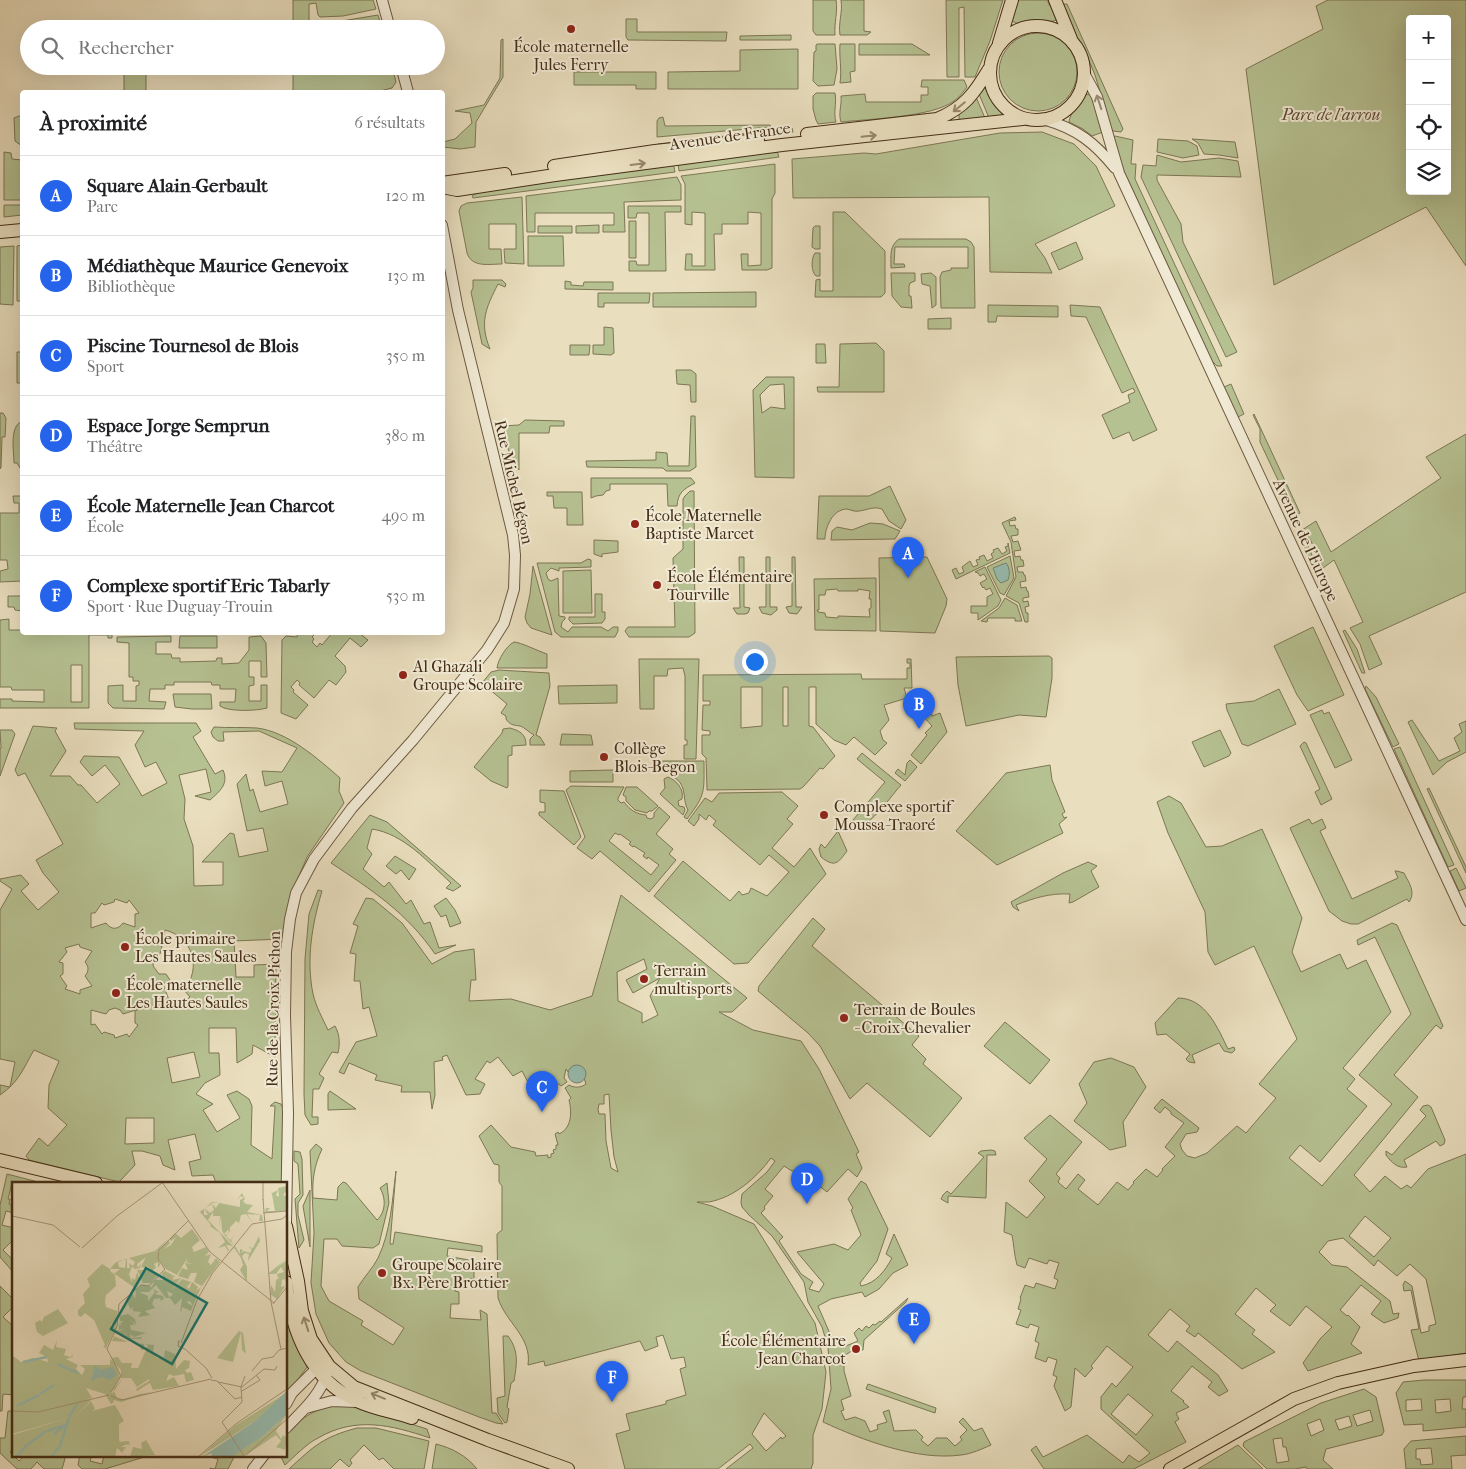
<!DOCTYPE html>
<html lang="fr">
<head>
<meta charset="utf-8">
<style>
  :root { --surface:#fff; --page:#f2f2f2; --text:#202124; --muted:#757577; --line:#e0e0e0; --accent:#2563eb }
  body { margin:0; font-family:"IM FELL French Canon",serif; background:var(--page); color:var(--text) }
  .controls { position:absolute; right:15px; top:15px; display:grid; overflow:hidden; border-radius:5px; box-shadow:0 5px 20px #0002 }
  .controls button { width:45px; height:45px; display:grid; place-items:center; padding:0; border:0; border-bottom:1px solid var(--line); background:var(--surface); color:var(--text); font:25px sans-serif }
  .you { position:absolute; left:754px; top:661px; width:18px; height:18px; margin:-12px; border:4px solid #fff; border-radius:50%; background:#1a73e8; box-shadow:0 0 0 8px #1a73e833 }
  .badge { display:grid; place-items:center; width:32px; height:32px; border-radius:50%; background:var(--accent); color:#fff; font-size:16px; font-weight:700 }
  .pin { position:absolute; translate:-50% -41px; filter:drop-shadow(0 1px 2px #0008) }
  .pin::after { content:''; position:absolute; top:26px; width:18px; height:15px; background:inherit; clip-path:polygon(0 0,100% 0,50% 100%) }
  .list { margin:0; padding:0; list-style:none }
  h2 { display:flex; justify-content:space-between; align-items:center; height:65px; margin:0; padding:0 20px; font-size:21px }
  h2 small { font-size:16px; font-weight:400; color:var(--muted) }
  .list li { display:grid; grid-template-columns:32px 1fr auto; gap:15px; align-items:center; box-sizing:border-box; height:80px; padding:0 20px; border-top:1px solid var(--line) }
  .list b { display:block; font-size:19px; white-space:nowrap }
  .list p { margin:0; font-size:16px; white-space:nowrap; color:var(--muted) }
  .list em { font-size:16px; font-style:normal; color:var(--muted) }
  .icon { flex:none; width:28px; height:28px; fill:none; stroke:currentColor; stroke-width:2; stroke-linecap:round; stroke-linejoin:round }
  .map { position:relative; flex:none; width:1466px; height:1469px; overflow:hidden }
  .search { position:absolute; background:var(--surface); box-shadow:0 5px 20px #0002; left:20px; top:20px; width:425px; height:55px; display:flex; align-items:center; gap:12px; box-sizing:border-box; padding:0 18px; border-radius:28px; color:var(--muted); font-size:19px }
  .panel { position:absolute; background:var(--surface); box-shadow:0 5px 20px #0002; left:20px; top:90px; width:425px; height:545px; border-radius:5px }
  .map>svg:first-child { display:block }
  .green { fill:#b6c192; stroke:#7d7754; fill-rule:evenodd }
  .water { fill:#97bcb0; stroke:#768372 }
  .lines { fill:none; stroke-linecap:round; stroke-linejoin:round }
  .minor-casing { stroke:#6d5940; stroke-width:12 }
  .major-casing { stroke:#442d16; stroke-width:14 }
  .minor { stroke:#f1ead5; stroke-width:10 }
  .major { stroke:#e9debe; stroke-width:12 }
  .oneway { stroke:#9a8c76 }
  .oneway2 { stroke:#96866a }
  .poi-dot { fill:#8f2418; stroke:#f1ead5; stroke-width:2 }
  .labels { text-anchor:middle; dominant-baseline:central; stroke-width:4; stroke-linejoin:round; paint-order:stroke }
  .poi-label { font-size:16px; fill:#442d16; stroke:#f1ead5; text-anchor:start }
  .park-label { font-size:16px; font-style:italic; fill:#5b4b2f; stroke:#f1ead5 }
  .street-label { font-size:16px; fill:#442d16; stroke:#f1ead5 }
  .inset-river { fill:none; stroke:#97bcb0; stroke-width:2.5 }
  .inset-road { fill:none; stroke:#a7977b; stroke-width:1 }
  .view { fill:#0f766e; fill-opacity:0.15; stroke:#0f766e; stroke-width:2.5 }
  .inset-edge { fill:none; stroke:#442d16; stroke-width:2.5 }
</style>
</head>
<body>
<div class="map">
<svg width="1466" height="1469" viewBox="0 0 1466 1469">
  <rect width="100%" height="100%" fill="#e9debe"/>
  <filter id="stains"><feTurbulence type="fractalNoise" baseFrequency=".004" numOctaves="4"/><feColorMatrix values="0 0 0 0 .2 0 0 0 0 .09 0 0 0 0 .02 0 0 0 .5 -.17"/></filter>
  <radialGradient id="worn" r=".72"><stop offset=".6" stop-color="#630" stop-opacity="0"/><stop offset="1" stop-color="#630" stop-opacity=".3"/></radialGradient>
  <path class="green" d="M 293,0 L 373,0 L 376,9 L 343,16 L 320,17 L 318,15 L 316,3 L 309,4 L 309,25 L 318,24 L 319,29 L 293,29 Z
    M 813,0 L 836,0 C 838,12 834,23 835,35 L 816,35 L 813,31 Z
    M 841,0 L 864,0 L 864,31 L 871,32 L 867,35 L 840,35 C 838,23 843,12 841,0 Z
    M 946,0 L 1003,0 L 990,41 L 975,77 L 965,77 L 964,7 L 959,8 L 959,77 L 947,77 Z
    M 1017,0 L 1047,0 L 1050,6 L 1055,6 L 1057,20 C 1045,25 1032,15 1018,24 L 1012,21 Z
    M 1328,0 L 1466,0 L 1466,266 L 1426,207 L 1274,285 L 1246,69 L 1323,29 L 1316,6 ZM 1410,19 L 1447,19 L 1447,191 L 1410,191 Z
    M 1062,4 L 1067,4 L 1123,129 L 1121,132 L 1113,131 L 1111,128 L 1095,75 L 1084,49 L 1069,27 Z
    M 378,15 L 382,29 L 343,29 L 342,21 Z
    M 626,19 L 637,19 L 637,32 L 727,32 L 726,41 L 628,40 L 626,37 Z
    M999 72a39 39 0 1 1 78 0a39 39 0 1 1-78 0Z
    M 791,35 L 791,40 L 740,40 L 740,36 Z
    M 503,39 L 503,77 L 476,122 L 475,147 L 460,149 L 443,147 L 443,142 L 455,139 L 472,123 L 470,113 L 455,111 L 484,105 L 500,78 L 501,40 Z
    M 817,44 L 835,44 L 837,69 L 834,85 L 818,86 L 813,81 L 814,52 L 816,51 L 816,45 Z
    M 840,44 L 855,44 L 855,71 L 850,72 L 851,82 L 840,83 C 842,70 839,57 840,44 Z
    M 859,44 L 912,44 L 930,55 L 859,55 Z
    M 798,49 L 798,89 L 668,89 L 668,72 L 740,71 L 740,50 Z
    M 124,66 L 146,66 L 146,92 L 124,92 Z
    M 293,66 L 392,66 L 396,82 L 392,88 L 376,92 L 293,92 Z
    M 574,72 L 656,72 L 656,89 L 636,89 L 636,85 L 574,85 Z
    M 922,80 L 964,80 L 967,87 C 963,92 959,98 954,101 C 933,117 869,119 841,122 C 838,113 842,105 841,96 L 865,94 L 866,102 L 921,102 L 921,95 L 928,95 L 928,87 L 921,87 Z
    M 983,87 L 985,88 L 993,103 L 1005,117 L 989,118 L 979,94 Z
    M 816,93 L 835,93 C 837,104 833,112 836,122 L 818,124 L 816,120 L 813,109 L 813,96 Z
    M 1086,94 L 1095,96 L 1103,132 L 1092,136 L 1083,129 L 1069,122 C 1069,114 1081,102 1086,94 Z
    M 976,97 L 985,118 L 961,120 L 959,119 L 959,114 Z
    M 22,115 L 22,146 L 15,141 L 14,118 Z
    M 663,117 L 665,126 L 770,125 L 771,127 L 657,137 L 657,121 L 659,118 Z
    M 792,128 L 793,132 L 661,147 L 658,144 Z
    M 1042,132 L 1074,144 L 1096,166 L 1115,206 L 1035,244 L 1045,258 L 1052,273 L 990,272 L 989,197 L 793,198 L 792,159 L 864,153 L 876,154 L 1000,133 Z
    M 1115,136 L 1133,140 L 1131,164 L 1136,164 L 1135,179 L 1222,366 L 1217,366 L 1212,361 L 1124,172 L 1113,137 Z
    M 1158,139 L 1188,141 L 1197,146 L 1199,155 L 1183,158 L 1157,152 Z
    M 1192,139 L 1235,142 L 1238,158 L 1219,155 L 1204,154 L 1198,143 Z
    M 777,151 L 779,157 L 679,171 L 678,162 Z
    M 4,152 L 11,153 L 12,159 L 22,160 L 22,200 L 4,200 Z
    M 1157,155 L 1181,162 L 1219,158 L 1238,161 L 1241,177 L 1157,175 L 1157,180 L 1181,224 L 1183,242 L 1237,352 L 1226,357 L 1141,177 L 1143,165 L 1156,166 Z
    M 673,162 L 675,172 L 473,198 L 472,196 L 484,189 Z
    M 775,164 L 775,193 L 772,199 L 772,268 L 767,270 L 742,270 L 741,254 L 748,254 L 748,266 L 761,265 L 761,213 L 748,212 L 748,224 L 722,224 L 722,234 L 714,234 L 715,270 L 685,270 L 686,254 L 692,254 L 692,266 L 705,266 L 705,213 L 692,212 L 692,225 L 685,224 L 685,184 L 681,176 Z
    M 677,177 L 681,185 L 681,200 L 624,202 L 625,232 L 603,232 L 603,225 L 614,225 L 614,213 L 535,213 L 535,232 L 527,232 L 526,196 Z
    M 522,197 L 524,264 L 505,263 L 504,249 L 516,249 L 516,224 L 489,224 L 489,249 L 501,249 L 502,264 C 489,264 472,268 467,253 L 459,211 L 461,206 L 467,203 Z
    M 4,205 L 22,205 L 22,215 L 4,217 Z
    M 628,206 L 681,206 L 681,212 L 665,212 L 666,271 L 629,271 L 629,261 L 636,261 L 637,265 L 649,265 L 649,213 L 637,213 L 636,218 L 628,218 Z
    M 833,212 L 845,212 L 885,251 L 885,293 L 881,297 L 815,297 L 816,280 L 820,279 L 820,291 L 833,291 Z
    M 629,221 L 636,221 L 636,258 L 629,258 Z
    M 599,225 L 599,233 L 576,233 L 576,226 Z
    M 538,226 L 572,226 L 572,233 L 538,233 Z
    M 815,226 L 820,226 L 820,249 L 815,249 L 812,247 L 813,228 Z
    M 528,236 L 563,236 L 564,266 L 528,266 Z
    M 899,239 L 966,239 L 971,242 L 974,247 L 975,308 L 941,308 L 940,277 L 942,272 L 951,270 L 951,268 L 968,268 L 968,247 L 895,247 L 894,264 L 904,264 L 905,267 L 891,268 C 891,256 889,246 899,239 Z
    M 1076,242 L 1083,259 L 1059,270 L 1051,253 Z
    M 22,245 L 22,301 L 17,301 L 17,246 Z
    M 14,246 L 13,305 L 0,304 L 0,247 Z
    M 815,253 L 820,253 L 820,276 L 816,276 C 811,272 811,258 815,253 Z
    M 891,273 L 915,273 L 915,281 L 910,283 L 909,286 L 909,296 L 911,296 L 912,308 L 901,307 L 892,296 Z
    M 931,273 L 936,277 L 936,305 L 932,308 L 930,286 L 922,284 L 921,274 Z
    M 473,280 L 502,280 L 506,284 L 505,287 L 498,284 C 486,308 479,322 490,349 L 482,344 L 471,292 L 473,288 Z
    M 565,281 L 571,282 L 571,285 L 583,286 L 584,282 L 613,282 L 613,290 L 565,289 Z
    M 756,292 L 756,307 L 653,307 L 653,293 Z
    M 598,293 L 650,293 L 649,303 L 604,303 L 604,307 L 598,307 Z
    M 988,305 L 1058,306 L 1058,317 L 997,316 L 996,322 L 988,322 Z
    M 1070,305 L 1100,307 L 1157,430 L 1133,441 L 1129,432 L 1113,439 L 1102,415 L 1130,402 L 1128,395 L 1135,392 L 1133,388 L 1122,393 L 1086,317 L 1071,316 Z
    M 951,318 L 951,329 L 928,329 L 928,319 Z
    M 604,327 L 613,328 L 614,353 L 611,355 L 593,354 L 593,345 L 604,345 Z
    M 876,343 L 884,351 L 884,392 L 818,392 L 817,387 L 839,387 L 840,344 Z
    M 816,344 L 825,344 L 826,363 L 816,363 Z
    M 570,345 L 590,345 L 589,355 L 570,355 Z
    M 17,352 L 22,352 L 22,383 L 17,383 Z
    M 676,370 L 691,370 L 696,374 L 696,402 L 691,402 L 690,385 L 677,384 Z
    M 766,377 L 794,377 L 794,478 L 755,477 L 753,390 ZM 784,384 L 785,409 L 771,407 L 762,413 L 760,395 L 770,385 Z
    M 1231,384 L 1244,414 L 1238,417 L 1224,387 Z
    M 0,413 L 3,413 L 6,418 L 5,437 L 2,437 L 1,468 L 0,469 Z
    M 1254,414 L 1300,513 L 1295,516 L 1260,442 L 1260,429 L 1253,415 Z
    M 691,416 L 695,416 L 696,467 L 690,471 L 666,471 L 663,468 L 587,467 L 586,461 L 656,460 L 656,452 L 667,453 L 668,466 L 689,466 Z
    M 525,420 L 564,421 L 564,426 L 550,426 L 549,433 L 519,433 L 519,470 L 512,463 L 502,426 L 519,425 Z
    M 22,421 L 22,471 L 17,463 L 14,463 C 14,451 9,427 22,421 Z
    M 1466,434 L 1466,592 L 1369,636 L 1382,664 L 1369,670 L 1360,644 L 1350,628 L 1363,622 L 1335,562 L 1334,560 L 1323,568 L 1310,539 L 1302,530 L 1316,521 L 1331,552 L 1441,478 L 1426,457 Z
    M 591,478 L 691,478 L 695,483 C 684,489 678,492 677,506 L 668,506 L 667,484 L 610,484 L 610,490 L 606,491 L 603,495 L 596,496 L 591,498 Z
    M 890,486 L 906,520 L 901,529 L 889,521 L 882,509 C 873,506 868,510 859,511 C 855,512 851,510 847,509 C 833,509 825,527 825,539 L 817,539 L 819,496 L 869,496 Z
    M 690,491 L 694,491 L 695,633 L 689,637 L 629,637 L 625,631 L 628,627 L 675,627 L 673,558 L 683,549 L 683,499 L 685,496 Z
    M 547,492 L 582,492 L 583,525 L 567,525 L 567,508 L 554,508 L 553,496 L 547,496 Z
    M 13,496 L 22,496 L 22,581 L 0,582 L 0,571 L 8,569 L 7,560 L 0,560 L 0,513 L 19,513 L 19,503 L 14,503 Z
    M 1015,517 L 1016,520 L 1009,521 L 1010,526 L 1015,525 L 1016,529 L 1018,529 L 1018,535 L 1011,536 L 1013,542 L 1018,541 L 1021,550 L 1014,551 L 1015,557 L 1020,556 L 1021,560 L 1023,560 L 1024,566 L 1017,567 L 1018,572 L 1023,572 L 1024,575 L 1025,575 L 1026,581 L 1020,582 L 1021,588 L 1026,587 L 1027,591 L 1028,591 L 1029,597 L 1023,598 L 1023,602 L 1028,601 L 1029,606 L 1025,607 L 1026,613 L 1028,613 L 1028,622 L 1025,622 L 1019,603 L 1006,596 L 1016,577 L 1011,542 L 1002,523 Z
    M 870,523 L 883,524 L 900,531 L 895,539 L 831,540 L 832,531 L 837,527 L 852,530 Z
    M 1298,532 L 1307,543 L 1318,570 L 1315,572 Z
    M 594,540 L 618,541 L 618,552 L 602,554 L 602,557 L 594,554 Z
    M 1008,543 L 1010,553 L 956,579 L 952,570 L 956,568 L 959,574 L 964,572 L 962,567 L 970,561 L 973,567 L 978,565 L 976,560 L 980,559 L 979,557 L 984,555 L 987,561 L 993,558 L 991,554 L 994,552 L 993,550 L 998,548 L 1002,554 L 1007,551 L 1005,547 L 1008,546 Z
    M 1010,556 L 1014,578 L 1004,595 L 1000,593 L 987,567 Z
    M 739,557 L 744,557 L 744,607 L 750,608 L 748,613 L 745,614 L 737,614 L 733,608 L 740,608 Z
    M 766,557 L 770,557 L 770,607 L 777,607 L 777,610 L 771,615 L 762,613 L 759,607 L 766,607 Z
    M 792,557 L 795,557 L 796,607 L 802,607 L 797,614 L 789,613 L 786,607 L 792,606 Z
    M 927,557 L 947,599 L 946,606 L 935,633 L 880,631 L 879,558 Z
    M 588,559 L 591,560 L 591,567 L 559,568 L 559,571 L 551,568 L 546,573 L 548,579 L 551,581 L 558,578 L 559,616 L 565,617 L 565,619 L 562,622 L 561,627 L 568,632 L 572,627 L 601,627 L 608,631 L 613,627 L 618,627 L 618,631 L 615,637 L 561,637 L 555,632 L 537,563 L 581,563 Z
    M 533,566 L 552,635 L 531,628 L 527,623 L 525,617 L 530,594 Z
    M 985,567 L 1001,600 L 998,606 L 978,620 L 978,613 L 971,613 L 971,606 L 987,606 L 987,597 L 993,594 L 990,588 L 986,590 L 984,587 L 983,588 L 980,583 L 987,579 L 984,574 L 980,576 L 978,573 L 975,572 Z
    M 591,570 L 592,613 L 563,613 L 563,571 Z
    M 876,578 L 876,631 L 815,630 L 814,579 ZM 837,589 L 838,591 L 858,591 L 858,589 L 870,591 L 869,599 L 871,599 L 871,608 L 869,609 L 870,617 L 838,616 L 838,618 L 826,617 L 825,613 L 818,612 L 817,610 L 819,610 L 819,595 L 825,595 L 826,590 Z
    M 595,594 L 602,594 L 602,612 L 605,612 L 605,619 L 602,623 L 573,624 L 569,620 L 569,617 L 595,617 Z
    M 8,596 L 22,596 L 22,611 L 15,610 L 14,607 L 8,607 Z
    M 1005,598 L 1017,605 L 1022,621 L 1015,621 L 1015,618 L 988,618 L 987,622 L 981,621 L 999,608 Z
    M 9,619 L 9,630 L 22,630 L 22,632 L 112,633 L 112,638 L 108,638 L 108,635 L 89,635 L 89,708 L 0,708 L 0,699 L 12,699 L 12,701 L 44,702 L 44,690 L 12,690 L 11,687 L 0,687 L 0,620 ZM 71,665 L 82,665 L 82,702 L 71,702 Z
    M 1313,627 L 1344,695 L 1308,711 L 1297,695 L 1274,646 Z
    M 1345,630 L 1357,649 L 1365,673 L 1362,673 L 1343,631 Z
    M 298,632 L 316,633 L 312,637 L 314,639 L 312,642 L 317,647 L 320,643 L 322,645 L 332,633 L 359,633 L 368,640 L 361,647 L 350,638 L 335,656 L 345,666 L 346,672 L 336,685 L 329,680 L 314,698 L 299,685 L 300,683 L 297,680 L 291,687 L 294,690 L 293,692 L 308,705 L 296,719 L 281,713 L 282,640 L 286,636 L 297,637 Z
    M 171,636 L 171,642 L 156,642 L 156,654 L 171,654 L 172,658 L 180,658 L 180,662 L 216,661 L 217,658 L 222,658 L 222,664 L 239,663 L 249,650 L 249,637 L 261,636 L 266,643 L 267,677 L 261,677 L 261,661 L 249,661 L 249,677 L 254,677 L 254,685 L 249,686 L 249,701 L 261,701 L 261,685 L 267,685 L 267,708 C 257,711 228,712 220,706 L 220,702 L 235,702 L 236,689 L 220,689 L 220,685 L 212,685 L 211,682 L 174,682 L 174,685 L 165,685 L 165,689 L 150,689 L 149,701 L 166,702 L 164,709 L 113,708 L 108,703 L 108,686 L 123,685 L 123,701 L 136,701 L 136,686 L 139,685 L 139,681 L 133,681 L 133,677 L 129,677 L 129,643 L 117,642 L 117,637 Z
    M 180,636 L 217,636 L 217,648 L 179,648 Z
    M 514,642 C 520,642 538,651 547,654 L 547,668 L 497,668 C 498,660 506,646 514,642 Z
    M 1049,656 L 1052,658 L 1052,678 L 1046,717 L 1019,715 L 966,726 L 958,685 L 956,657 Z
    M 639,659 L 699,659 L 696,759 L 684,759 L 684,745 L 687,745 L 687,740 L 685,740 L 685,676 L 683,668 L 668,669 L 667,676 L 654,676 L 654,709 L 640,709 Z
    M 907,659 L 911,659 L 912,688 L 904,688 L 907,698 L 884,705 L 889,720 L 880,731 L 883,740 L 887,743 L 875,755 L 854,737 L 846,745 L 834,740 L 816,724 L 816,687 L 809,687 L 809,726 L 813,727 L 835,756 L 823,769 L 820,768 L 803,787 L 800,789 L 707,790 L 706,758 L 702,754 L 702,735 L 710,735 L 710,731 L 702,730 L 703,705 L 710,705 L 710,701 L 703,701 L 703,675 L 861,674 L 862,679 L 907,679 L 907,668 L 910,668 L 910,663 L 907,663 ZM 741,687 L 762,687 L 762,726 L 741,728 ZM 783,687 L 788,687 L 788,726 L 783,726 Z
    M 499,670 L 549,673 L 550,686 L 536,735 L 540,737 L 545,745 L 530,745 L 530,739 L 534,735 C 530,733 524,727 520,726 C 513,725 510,725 506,719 L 506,716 L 501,713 L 507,704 L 482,683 L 491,672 Z
    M 617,685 L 617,703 L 559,704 L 558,686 Z
    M 1366,686 L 1376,697 L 1399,744 L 1393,747 L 1365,689 Z
    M 1279,689 L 1296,724 L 1248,746 L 1242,744 L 1227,710 L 1226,704 L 1254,701 Z
    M 173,694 L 211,694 L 212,709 L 192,709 L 175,707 Z
    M 1322,710 L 1324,714 L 1329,712 L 1352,760 L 1335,768 L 1310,715 Z
    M 931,711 L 932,716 L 940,713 L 947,732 L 921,764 L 911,755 L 927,735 L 925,733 L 932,726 L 921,714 Z
    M 1412,720 L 1439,761 L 1460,751 L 1454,738 L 1462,732 L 1459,724 L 1466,721 L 1466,752 L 1447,762 L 1433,775 L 1408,722 Z
    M 74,723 L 196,723 L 201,731 L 193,737 L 215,774 L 223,770 C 229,784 220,791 210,800 L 195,796 L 211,792 L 206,769 L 179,775 L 185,799 L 184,819 L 193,846 L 194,886 L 223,885 L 223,862 L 202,862 L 230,833 L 234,834 L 239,857 L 268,851 L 263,828 L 247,831 L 237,784 L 246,774 L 250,791 L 253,789 L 260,812 L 288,804 L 282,781 L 265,786 L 262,771 L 282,772 L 297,748 L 259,731 L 223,732 L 224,741 L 218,741 L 213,737 L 211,732 L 214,727 C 228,728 243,727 257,728 C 288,732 317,758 340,778 L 339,791 L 344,803 L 307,857 L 290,897 L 282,939 L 234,941 L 236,977 L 254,977 L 254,965 L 276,964 L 275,1057 L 253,1045 L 252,1054 L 237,1063 L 236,1028 L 209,1028 L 209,1053 L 219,1053 L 220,1075 L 205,1083 L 196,1094 L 213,1104 L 203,1110 L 217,1132 L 240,1118 L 227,1095 L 237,1091 L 249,1099 L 252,1106 L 251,1145 L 272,1159 L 275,1106 L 270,1106 L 275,1102 L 281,1104 L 283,1109 L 282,1183 L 216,1183 L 213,1175 L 192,1176 L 189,1162 L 201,1159 L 195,1134 L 168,1140 L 175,1170 L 163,1165 L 160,1156 L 142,1151 L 132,1151 L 135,1165 L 119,1182 L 29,1160 L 26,1156 L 39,1138 L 48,1146 L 67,1125 L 48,1108 L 49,1085 L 59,1061 L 34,1050 C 23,1069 19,1082 0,1095 L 0,1085 L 10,1087 L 15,1062 L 0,1059 L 0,910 L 12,889 L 0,881 L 0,879 L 21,875 L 29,884 L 21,891 L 38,910 L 59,892 L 43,873 L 36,860 L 63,844 L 25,773 L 18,776 L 15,770 L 33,726 L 57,728 L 55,731 L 66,751 L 50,776 L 70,776 L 78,785 L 81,785 L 97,803 L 120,784 L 105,765 L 92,776 L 80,762 L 84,756 L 119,757 L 142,796 L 167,783 L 156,762 L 145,767 L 135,745 L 144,731 L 75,729 ZM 115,899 L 127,903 L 129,900 L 139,913 L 135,914 L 135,927 L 123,923 C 118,930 111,930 106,923 L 91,928 L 91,913 L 95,913 L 102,903 L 104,905 L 114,902 ZM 165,930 C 193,937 202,968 184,990 L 190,997 L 184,1002 L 172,1008 L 163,984 L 170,980 L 166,974 L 159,974 L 153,966 L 154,959 L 160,954 L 162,946 L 156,945 L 155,942 L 157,940 L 163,942 ZM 79,944 L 80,947 L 92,951 L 85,962 C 89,967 89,971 85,976 L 92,986 L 80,990 L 80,994 L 65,989 L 67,986 L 60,976 L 63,974 L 63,963 L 59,962 L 67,952 L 65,948 ZM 115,1008 L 120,1010 L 123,1014 L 139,1009 L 135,1011 L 135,1023 L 138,1025 L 129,1037 L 127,1034 L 115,1038 L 114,1035 L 104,1032 L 102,1034 L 95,1024 L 91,1025 L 91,1010 L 106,1014 L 109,1010 ZM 194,1052 L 200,1077 L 172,1083 L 167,1058 ZM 154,1118 L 154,1143 L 125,1144 L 126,1118 Z
    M 510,728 C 520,731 526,734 526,745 L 512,746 L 512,755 L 508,756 L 508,786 L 507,788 L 491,781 L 474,767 L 502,733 L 503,729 Z
    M 0,730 L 12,730 L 15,734 L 0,776 L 0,749 L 1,748 Z
    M 1220,730 L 1231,753 L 1229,756 L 1204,767 L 1192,742 Z
    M 562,734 L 591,735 L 593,745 L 560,745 Z
    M 1304,742 L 1306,743 L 1332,799 L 1321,805 L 1315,792 L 1320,789 L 1300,746 Z
    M 1400,747 L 1454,865 L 1448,867 L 1394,749 Z
    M 862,753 L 901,785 C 889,798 862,841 841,827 L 845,824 L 848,826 L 885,782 L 857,759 Z
    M 910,760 L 917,767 L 905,781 L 895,773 L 898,769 L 905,775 L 907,763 Z
    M 654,761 L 704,761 C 704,792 706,794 687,819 L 684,817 L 688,810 C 681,797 689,784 670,775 L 670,770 L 668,768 L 663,767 L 659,771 L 654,771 Z
    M 1050,765 L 1052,780 L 1065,812 L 1062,814 L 1064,818 L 1067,817 L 1059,824 L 1063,833 L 997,865 L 956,831 L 1006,773 Z
    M 613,770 L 613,782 L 570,782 L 570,771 Z
    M 668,777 C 677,781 684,789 682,799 L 678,801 L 679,806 L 684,807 L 685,810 L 683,815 L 660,794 L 665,788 L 664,779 Z
    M 571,786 L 624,787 L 618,798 L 618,800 L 621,803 L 624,802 C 630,810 636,814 646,815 L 647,818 L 651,819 L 654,817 L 654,813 L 659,807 L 670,817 L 656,834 L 673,849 L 669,854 L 676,860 L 649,892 L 600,851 L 592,859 L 577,848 L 585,837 L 566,790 ZM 615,833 L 619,835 L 620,834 L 631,842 L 629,844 L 633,847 L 634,846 L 645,853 L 643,856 L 647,859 L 648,857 L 659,865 L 651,875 L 609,841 Z
    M 626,787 L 637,787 L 658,806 L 652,811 L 649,811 L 647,813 L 635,810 L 626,801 L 626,797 L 623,795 Z
    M 1429,788 L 1466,867 L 1466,873 L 1427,789 Z
    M 540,790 L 564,791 L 581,837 L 574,845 L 539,815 L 539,812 L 545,812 L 545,803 L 540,802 Z
    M 782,792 L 798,806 L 787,819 L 793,824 L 772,848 L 794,867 L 810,848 L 826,874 L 748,963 L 734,964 L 654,896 L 683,861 L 730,901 L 739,891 L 742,895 L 749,893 L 751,888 L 767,896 L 789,872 L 769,855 L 760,865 L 713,825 L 716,821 L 709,815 L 706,820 L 699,814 L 699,819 L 694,826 L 688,821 L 705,798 L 712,802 L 719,793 Z
    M 1169,796 L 1181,803 L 1206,847 L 1222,846 L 1262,829 L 1302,918 L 1292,952 L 1301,972 L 1340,954 L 1347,969 L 1366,960 L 1391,1012 L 1343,1068 L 1355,1079 L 1347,1089 L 1367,1106 L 1320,1162 L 1300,1145 L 1289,1158 L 1322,1186 L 1392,1104 L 1359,1075 L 1411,1014 L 1375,937 L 1358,945 L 1357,940 L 1392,923 L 1397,925 L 1443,1026 L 1441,1029 L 1436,1025 L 1394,1075 L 1418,1097 L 1354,1175 L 1370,1192 L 1385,1176 L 1401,1189 L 1407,1185 L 1411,1188 L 1428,1169 L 1466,1154 L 1466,1353 L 1419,1361 L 1411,1330 L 1419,1329 L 1411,1290 L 1404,1291 L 1403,1285 L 1405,1281 L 1412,1286 L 1421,1333 L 1429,1331 L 1429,1326 L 1436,1324 L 1426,1279 L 1410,1264 L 1397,1276 L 1378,1260 L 1374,1266 L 1343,1238 L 1328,1241 L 1319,1252 L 1332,1265 L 1347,1267 L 1390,1301 L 1393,1314 L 1399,1313 L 1398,1318 L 1384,1323 L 1371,1314 L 1381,1301 L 1361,1285 L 1340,1310 L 1347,1316 L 1348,1315 L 1360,1327 L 1351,1344 L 1362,1353 L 1308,1371 L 1303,1363 L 1320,1339 L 1332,1327 L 1306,1306 L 1290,1326 L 1270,1311 L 1276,1305 L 1256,1288 L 1235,1314 L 1255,1330 L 1252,1334 L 1275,1352 L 1242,1369 L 1198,1333 L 1195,1337 L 1186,1331 L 1190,1326 L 1170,1309 L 1148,1335 L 1168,1352 L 1177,1341 L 1218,1375 L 1228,1391 L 1219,1396 L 1208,1387 L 1212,1382 L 1192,1366 L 1171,1391 L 1184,1401 L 1183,1402 L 1189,1407 L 1176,1413 L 1179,1419 L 1175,1422 L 1186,1442 L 1134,1469 L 1044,1469 L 1031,1450 L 1036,1446 L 1043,1457 L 1087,1435 L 1123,1463 L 1129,1455 L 1139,1462 L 1150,1453 L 1101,1409 L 1101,1397 L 1112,1383 L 1116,1387 L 1133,1367 L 1107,1346 L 1091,1366 L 1093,1368 L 1085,1377 L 1075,1368 L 1071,1407 L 1065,1411 L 1054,1386 L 1057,1377 L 1053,1375 L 1057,1360 L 1048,1357 L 1046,1362 L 1035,1358 L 1039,1343 L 1035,1341 L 1039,1327 L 1030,1324 L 1028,1328 L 1016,1324 L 1021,1310 L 1018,1309 L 1021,1299 L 1020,1298 L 1025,1285 L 1034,1288 L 1036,1283 L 1055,1289 L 1058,1280 L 1054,1278 L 1059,1263 L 1049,1260 L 1047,1264 L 1029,1258 L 1025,1268 L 1017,1265 C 1014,1254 1014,1245 1012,1235 L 1004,1232 L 1006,1202 L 1027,1218 L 1045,1197 L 1029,1181 L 1047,1159 L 1024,1138 L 1050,1115 L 1082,1142 L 1056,1174 L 1060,1178 L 1058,1182 L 1066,1189 L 1078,1174 L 1085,1180 L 1078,1189 L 1098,1205 L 1117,1182 L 1128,1190 L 1134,1183 L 1133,1182 L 1146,1169 L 1157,1177 L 1163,1170 L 1162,1169 L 1175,1156 L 1165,1147 L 1184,1123 L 1171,1114 L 1171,1112 L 1165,1107 L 1160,1113 L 1154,1108 L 1162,1099 L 1199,1128 L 1197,1132 L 1186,1134 L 1180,1144 L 1182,1150 L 1187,1156 L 1195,1158 L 1207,1153 L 1237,1126 L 1246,1133 L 1276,1098 L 1259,1084 L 1297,1039 L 1254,946 L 1215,965 L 1208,952 L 1205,912 L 1168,833 L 1157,802 ZM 1365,1216 L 1391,1238 L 1374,1257 L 1349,1236 ZM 1128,1394 L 1153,1415 L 1136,1435 L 1111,1414 Z
    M 370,815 L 387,822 L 461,886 L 453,891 L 446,888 L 451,883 C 428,862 404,834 372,829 L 367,848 L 372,854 L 363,869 L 384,887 L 389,882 L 406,904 L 411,900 L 424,924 L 430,922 L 439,948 L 456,945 L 435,954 C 407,913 372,890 331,863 Z
    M 1309,819 L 1312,824 L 1322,819 L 1326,828 L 1320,831 L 1352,899 L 1398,878 L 1395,871 L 1397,871 L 1404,873 C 1409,883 1416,892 1409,902 L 1407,899 L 1358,924 L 1351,924 L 1342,921 L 1329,911 L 1290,828 Z
    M 838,831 L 847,851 C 838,863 835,868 821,857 L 819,849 L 821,844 L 825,848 Z
    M 395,856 L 416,869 L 409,880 L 401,870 L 396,874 L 386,866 Z
    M 1088,862 L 1097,866 L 1091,871 L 1099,887 L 1073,902 L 1069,903 L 1070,894 C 1050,893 1034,898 1016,905 L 1019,911 L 1013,907 L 1011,902 L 1063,873 Z
    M 1456,868 L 1466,888 L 1459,891 L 1450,871 Z
    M 318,890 L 322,891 C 312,925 306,959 313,994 C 316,1007 323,1019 328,1030 L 335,1026 C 340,1035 340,1044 338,1053 L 332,1052 L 319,1074 L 324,1078 L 319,1089 L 313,1089 L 312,1117 L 318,1117 L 318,1124 L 311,1125 L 305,1115 L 304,1094 L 305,959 L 309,914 Z
    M 621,895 L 747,998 L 732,1012 L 719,1012 L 753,1030 L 801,1041 L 819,1069 L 859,1152 L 856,1154 L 862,1168 L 857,1177 L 848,1169 L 827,1192 L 799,1170 L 792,1171 L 784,1166 L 765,1189 L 773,1196 L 764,1207 L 765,1209 L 761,1213 L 783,1237 L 779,1241 L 801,1274 L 813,1282 L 809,1289 L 819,1292 L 824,1284 L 797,1252 L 834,1244 L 848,1250 L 861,1235 L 851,1210 L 853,1208 L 848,1199 L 861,1181 L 866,1184 L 888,1229 L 877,1261 L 860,1283 L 861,1286 C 876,1283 885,1271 892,1258 L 886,1254 L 894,1234 L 908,1265 L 893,1273 L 879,1289 L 865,1297 L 862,1292 L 831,1299 L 818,1306 L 834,1343 L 838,1341 L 841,1348 L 858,1341 L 854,1333 L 859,1328 L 862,1331 L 866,1326 L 869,1328 L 873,1324 L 875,1325 L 880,1321 L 881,1322 L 908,1298 L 906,1302 L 864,1340 L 863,1350 L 853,1350 L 844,1356 L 844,1371 L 851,1396 L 841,1400 L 844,1410 L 841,1411 L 845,1420 L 855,1417 L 865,1421 L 870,1432 L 878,1429 L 877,1425 L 887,1422 L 883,1412 L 889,1410 L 894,1431 L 916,1430 L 923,1437 L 921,1440 L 928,1446 L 936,1438 L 947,1438 L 955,1446 L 962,1440 L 960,1437 L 967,1430 L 959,1422 L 963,1418 L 974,1431 L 982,1428 L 991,1445 C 982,1449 971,1454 961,1455 C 917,1461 862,1440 823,1422 L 831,1389 L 828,1347 L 822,1327 L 808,1302 L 804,1282 L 772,1236 L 749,1215 L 742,1207 L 741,1202 L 742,1194 L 767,1172 L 775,1161 L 771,1158 C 756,1178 735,1197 709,1202 C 705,1202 701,1202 697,1202 L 712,1206 L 754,1224 L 815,1323 L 826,1372 L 822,1409 L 813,1435 L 813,1463 L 811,1469 L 726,1469 L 753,1448 L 750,1444 L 718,1469 L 625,1469 L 616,1434 L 630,1430 L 626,1414 L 666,1404 L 666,1401 L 686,1395 L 680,1369 L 686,1367 L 684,1357 L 671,1359 L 663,1335 L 656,1337 L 658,1346 L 645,1351 L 640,1341 L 545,1366 L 544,1361 L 528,1365 C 532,1337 506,1323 498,1298 L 497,1234 L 502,1230 L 502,1186 L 499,1182 L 499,1165 L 494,1164 L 479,1136 L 491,1125 L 511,1147 L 535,1152 L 536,1156 L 548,1155 L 548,1158 L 551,1157 L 551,1154 L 554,1153 L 553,1150 L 556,1149 L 556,1145 L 558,1145 L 555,1134 L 558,1132 L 559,1134 C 572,1128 572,1112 569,1100 L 571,1098 L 565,1088 L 569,1085 C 574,1088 581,1088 586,1084 L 584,1078 L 586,1076 L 574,1065 L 568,1072 L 566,1069 L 564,1078 L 567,1082 L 561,1086 L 557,1083 L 554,1085 L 548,1085 L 548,1087 L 538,1086 L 531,1088 L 522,1071 L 513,1076 L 498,1057 L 490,1063 L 487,1061 L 475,1079 L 485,1084 L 480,1094 L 466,1095 L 447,1055 L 442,1057 L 443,1060 L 434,1062 L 435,1095 L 432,1109 L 430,1092 L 401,1092 L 402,1086 L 375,1080 L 377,1075 L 349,1063 L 344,1074 L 339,1072 L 356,1042 L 377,1036 L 369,1007 L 363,1009 L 360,981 L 354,981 L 356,954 L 350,953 L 358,926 L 353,924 L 366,898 L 373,899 L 402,923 L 432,964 L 454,952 L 474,949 L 476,980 L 471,980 L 469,1001 L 511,999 L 550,1010 L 592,996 ZM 644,959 L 647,969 L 626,980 L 633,993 L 660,978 L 650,996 L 658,1015 L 642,1023 L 642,1013 L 618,1001 L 617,972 ZM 609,1094 L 611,1130 L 614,1157 L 618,1172 L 611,1168 L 606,1141 L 605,1114 L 599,1114 L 598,1109 L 599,1104 L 604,1104 L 604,1095 ZM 764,1413 L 786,1436 L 782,1439 L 781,1437 L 766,1451 L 752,1434 Z
    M 446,898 L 455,910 L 461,923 L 450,927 L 446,915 L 441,917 L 434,906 Z
    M 813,918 L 825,929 L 812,946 L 913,1031 L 919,1036 L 912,1045 L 926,1059 L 923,1064 L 962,1098 L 930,1137 L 867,1083 L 850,1099 L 820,1046 L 808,1033 L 758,991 L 759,986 Z
    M 1178,998 C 1206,998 1218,1029 1228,1049 L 1234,1047 L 1235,1050 L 1232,1053 L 1224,1051 L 1219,1043 L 1192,1055 L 1195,1063 L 1189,1062 L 1186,1059 L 1190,1054 L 1166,1034 L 1157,1035 L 1155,1023 Z
    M 1005,1022 L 1050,1060 L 1030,1084 L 984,1046 Z
    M 1111,1058 L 1134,1067 L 1146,1087 L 1123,1122 L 1126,1146 L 1110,1150 L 1074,1121 L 1087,1103 L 1079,1084 L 1094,1062 Z
    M 330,1091 L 356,1109 L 328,1110 L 328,1094 Z
    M 1428,1105 L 1431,1107 L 1445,1140 L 1444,1144 L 1440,1146 L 1436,1141 L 1404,1160 L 1407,1167 C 1398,1169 1391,1162 1386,1155 L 1386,1151 L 1392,1155 L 1426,1116 L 1420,1110 L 1423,1106 Z
    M 316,1144 L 322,1149 C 314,1166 312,1180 313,1198 L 337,1200 L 338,1187 L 343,1182 L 346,1183 L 377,1220 C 386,1212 386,1198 380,1188 L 387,1183 L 389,1203 L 379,1244 L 373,1248 L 342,1246 L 337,1239 L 324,1239 L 321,1286 L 329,1301 L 363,1321 L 361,1325 L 393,1345 L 404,1328 L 359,1299 L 358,1287 C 364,1277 373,1268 378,1258 C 391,1231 392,1201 396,1171 L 390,1244 L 393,1244 L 395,1232 L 482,1246 L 482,1252 L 448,1248 L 447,1256 L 469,1260 L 471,1263 L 482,1263 L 482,1270 L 474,1270 L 474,1279 L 456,1278 L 455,1291 L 459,1292 L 459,1304 L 451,1304 L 450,1318 L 481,1320 L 480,1310 L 487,1314 L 492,1413 L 496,1413 L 503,1424 L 496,1423 L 479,1417 L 361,1371 L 346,1362 L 329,1343 L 316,1314 L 311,1283 L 314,1233 L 310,1151 Z
    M 991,1150 L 995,1151 L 996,1155 L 987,1155 L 986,1198 L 948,1196 L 948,1203 L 941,1199 L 943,1195 L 947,1191 L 951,1194 L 984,1157 L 978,1153 L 981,1151 Z
    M 294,1151 L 300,1152 L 302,1159 L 303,1195 L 298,1203 L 298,1215 L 304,1240 L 299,1248 L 295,1199 L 300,1194 L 298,1164 L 294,1161 Z
    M 7,1174 L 42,1183 L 12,1183 L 8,1199 L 10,1199 L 9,1204 L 14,1205 L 14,1213 L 6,1211 L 2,1225 L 14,1228 L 14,1244 L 11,1242 L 3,1250 L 14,1261 L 14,1273 L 0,1257 L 0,1205 Z
    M 310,1190 L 310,1247 L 303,1206 Z
    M 0,1286 L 14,1300 L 14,1310 L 12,1308 L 3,1317 L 14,1327 L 14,1365 L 11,1367 L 13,1369 L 14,1368 L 14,1395 L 3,1394 L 2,1411 L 0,1411 Z
    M 288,1325 L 295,1343 L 306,1364 L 307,1367 L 286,1396 L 286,1326 Z
    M 503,1336 L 508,1336 C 519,1351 517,1363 514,1381 L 511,1383 L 507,1407 L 509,1409 L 507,1422 L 505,1423 L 498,1413 L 497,1398 L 505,1396 Z
    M 1424,1380 L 1466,1380 L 1466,1397 L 1463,1397 L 1462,1409 L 1466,1409 L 1466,1427 L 1423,1431 L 1423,1424 L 1404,1425 L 1396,1393 L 1403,1382 ZM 1421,1399 L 1422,1410 L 1406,1411 L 1406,1400 ZM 1450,1399 L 1451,1411 L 1436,1413 L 1435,1400 Z
    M 868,1384 L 936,1408 L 935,1413 L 866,1389 Z
    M 1364,1389 L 1376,1397 L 1384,1431 L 1382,1435 L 1326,1449 L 1323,1460 L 1333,1469 L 1307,1469 L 1306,1467 L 1295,1469 L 1267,1469 L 1243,1446 L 1244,1442 L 1321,1403 ZM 1370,1410 L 1373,1421 L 1357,1426 L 1353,1415 ZM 1349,1416 L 1352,1426 L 1339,1430 L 1335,1420 ZM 1320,1419 L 1324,1430 L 1311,1436 L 1307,1424 ZM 1282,1438 L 1283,1447 L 1286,1447 L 1289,1461 L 1277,1463 L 1273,1439 Z
    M 340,1405 L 354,1406 L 427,1429 L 430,1438 C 391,1425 356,1416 318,1438 C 306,1444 295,1456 285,1465 L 280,1455 L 286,1455 L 286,1434 C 303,1416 316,1408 340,1405 Z
    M 8,1411 L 14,1411 L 14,1448 L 10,1452 L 19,1461 L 25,1455 L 66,1455 L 62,1469 L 44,1469 L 37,1462 L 31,1469 L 17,1469 L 0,1453 L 0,1438 L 5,1438 Z
    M 357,1428 L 376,1428 L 429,1441 L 424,1469 L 394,1469 L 383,1458 L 379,1460 L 364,1445 L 350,1460 L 352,1463 L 349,1467 L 340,1459 L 330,1469 L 289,1469 C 314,1446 323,1437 357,1428 Z
    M 1466,1436 L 1466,1455 L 1451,1456 L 1452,1469 L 1406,1469 L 1404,1449 L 1411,1441 ZM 1431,1448 L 1433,1464 L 1421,1465 L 1420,1459 L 1416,1459 L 1416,1449 Z
    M 436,1444 C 452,1448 467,1456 477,1469 L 432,1469 Z
    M 1238,1445 L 1263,1469 L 1198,1469 Z
    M 80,1455 L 92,1455 L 90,1461 L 102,1464 L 104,1455 L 151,1455 L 105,1469 L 82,1469 L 78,1465 Z
    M 203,1455 L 235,1455 L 228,1469 L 210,1469 L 210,1468 L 215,1469 L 218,1459 Z"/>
  <path class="water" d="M 1006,563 C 1010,568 1010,574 1008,580 L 1001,583 L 997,579 L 993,568 Z
    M568 1074a9 9 0 1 1 18 0a9 9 0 1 1-18 0Z"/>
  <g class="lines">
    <defs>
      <path id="minor" d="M 382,0 L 390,29
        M 401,66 L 408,92
        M 1084,73 L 1097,97 L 1119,173 L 1466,920
        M 1046,120 C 1077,129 1095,143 1115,168
        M 286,1223 L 288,1113 L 285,1015 L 286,952 L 290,919 L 296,893 L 314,859 L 352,808 L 413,740 L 487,650 L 504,623 L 514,589 L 515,555 L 513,535 L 458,310 L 442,225
        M 286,1404 L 292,1393 L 317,1368 L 322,1367
        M 306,1408 L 332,1401 L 357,1402
        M 286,1428 C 302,1411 320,1396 327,1373
        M 253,1469 L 264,1455"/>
      <path id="major" d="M 1055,0 L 1071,39
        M990 73a47 47 0 1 1 94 0a47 47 0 1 1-94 0Z
        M 999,43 L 1012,0
        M 807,134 L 937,119 C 964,108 974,94 989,69
        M 554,166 L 655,151 L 758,140
        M 442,183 L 505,174
        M 442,187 L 457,190 L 555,175 L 782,145 L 1023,119
        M 0,232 L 22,230
        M 0,1160 L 96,1183
        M 286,1226 L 298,1281 L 302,1311 L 311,1339 L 329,1366 L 354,1387 L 488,1440 L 568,1469
        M 286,1282 C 291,1330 310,1380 357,1401 C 374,1409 394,1412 412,1418
        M 1170,1469 L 1294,1399 L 1338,1383 L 1414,1366 L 1466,1360"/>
    </defs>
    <use href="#minor" class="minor-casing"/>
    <use href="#major" class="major-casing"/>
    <use href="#minor" class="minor"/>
    <use href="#major" class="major"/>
  </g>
  <defs><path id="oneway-shaft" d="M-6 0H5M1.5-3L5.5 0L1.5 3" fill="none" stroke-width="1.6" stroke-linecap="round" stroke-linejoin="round" transform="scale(1.25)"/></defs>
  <use class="oneway" href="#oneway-shaft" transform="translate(1099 102) rotate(-108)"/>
  <g class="oneway2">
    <use href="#oneway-shaft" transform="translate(959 107) rotate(141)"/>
    <use href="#oneway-shaft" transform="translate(869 136) rotate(-6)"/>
    <use href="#oneway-shaft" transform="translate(638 164) rotate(-7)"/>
    <use href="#oneway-shaft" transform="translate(306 1324) rotate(-108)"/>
    <use href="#oneway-shaft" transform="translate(378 1396) rotate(-158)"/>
  </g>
  <g class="poi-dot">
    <circle cx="571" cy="29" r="5"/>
    <circle cx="635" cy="524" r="5"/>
    <circle cx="657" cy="585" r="5"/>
    <circle cx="403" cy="675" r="5"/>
    <circle cx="604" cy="757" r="5"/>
    <circle cx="824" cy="815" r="5"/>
    <circle cx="125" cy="947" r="5"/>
    <circle cx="644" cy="979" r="5"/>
    <circle cx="116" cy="993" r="5"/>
    <circle cx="844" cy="1018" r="5"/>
    <circle cx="382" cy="1273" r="5"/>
    <circle cx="856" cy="1349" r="5"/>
  </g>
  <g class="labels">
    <g class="poi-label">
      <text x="571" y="46" text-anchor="middle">École maternelle<tspan x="571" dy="18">Jules Ferry</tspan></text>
      <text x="645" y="515">École Maternelle<tspan x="645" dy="18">Baptiste Marcet</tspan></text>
      <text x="667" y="576">École Élémentaire<tspan x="667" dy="18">Tourville</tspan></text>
      <text x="413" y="666">Al Ghazali<tspan x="413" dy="18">Groupe Scolaire</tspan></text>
      <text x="614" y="748">Collège<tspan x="614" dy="18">Blois-Begon</tspan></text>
      <text x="834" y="806">Complexe sportif<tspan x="834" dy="18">Moussa-Traoré</tspan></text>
      <text x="135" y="938">École primaire<tspan x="135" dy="18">Les Hautes Saules</tspan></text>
      <text x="654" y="970">Terrain<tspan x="654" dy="18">multisports</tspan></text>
      <text x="126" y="984">École maternelle<tspan x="126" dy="18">Les Hautes Saules</tspan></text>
      <text x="854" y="1009">Terrain de Boules<tspan x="854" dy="18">- Croix-Chevalier</tspan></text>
      <text x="392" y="1264">Groupe Scolaire<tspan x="392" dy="18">Bx. Père Brottier</tspan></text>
      <text x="846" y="1340" text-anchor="end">École Élémentaire<tspan x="846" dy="18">Jean Charcot</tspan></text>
    </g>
    <g class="park-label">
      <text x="1331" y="114">Parc de l'arrou</text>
    </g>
    <g class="street-label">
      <text transform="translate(730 136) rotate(-8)">Avenue de France</text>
      <text transform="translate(514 482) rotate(77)">Rue Michel Bégon</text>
      <text transform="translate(1306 540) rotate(65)">Avenue de l'Europe</text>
      <text transform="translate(273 1009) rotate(-89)">Rue de la Croix Pichon</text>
    </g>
  </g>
  <g transform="translate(12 1182)">
    <rect width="275" height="275" fill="#e9debe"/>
    <path d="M 275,4 L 275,10 L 272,11 L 272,14 L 275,13 L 275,29 L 253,31 L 254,26 L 258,26 L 255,29 L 263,29 L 259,7 L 260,11 L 266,8 L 264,13 L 267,15 L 266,6 ZM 230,11 L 233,17 L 231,19 L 234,22 L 241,23 L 235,30 L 250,33 L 251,39 L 247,39 L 248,33 L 235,32 L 241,41 L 234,32 L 229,33 L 227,41 L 232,44 L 224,39 L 212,52 L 214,53 L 217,50 L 216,48 L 218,46 L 218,49 L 214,54 L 218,58 L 222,54 L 219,58 L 222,63 L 213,54 L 210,48 L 209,34 L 207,46 L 208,34 L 201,34 L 201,30 L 196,38 L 221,64 L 214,63 L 217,68 L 212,75 L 216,69 L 213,64 L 206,66 L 213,60 L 208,51 L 198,44 L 187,53 L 199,43 L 194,37 L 191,39 L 194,37 L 188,30 L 186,31 L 192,27 L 192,33 L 196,33 L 192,26 L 198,31 L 202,28 L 200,22 L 193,26 L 200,20 L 206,21 L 199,21 L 204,26 L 207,21 L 228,25 L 228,18 L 232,16 L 229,14 L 225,18 ZM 144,41 L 155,58 L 146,69 L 148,83 L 146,86 L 146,80 L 142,82 L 144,85 L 139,91 L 146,92 L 139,101 L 131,101 L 125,88 L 131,88 L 130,95 L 132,87 L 138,87 L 135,84 L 136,80 L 134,86 L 129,85 L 134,75 L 125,82 L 126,86 L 129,81 L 128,86 L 125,87 L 124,86 L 124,87 L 121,87 L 123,86 L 120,85 L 117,92 L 120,101 L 120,96 L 123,98 L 125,90 L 128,98 L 123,106 L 100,90 L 103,91 L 108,87 L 98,87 L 99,90 L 103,93 L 104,104 L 94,113 L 93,120 L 94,125 L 105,129 L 104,145 L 103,141 L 98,143 L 104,146 L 94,166 L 91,165 L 93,163 L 82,138 L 73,131 L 69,135 L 66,133 L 66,128 L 73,121 L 71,112 L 78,104 L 75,97 L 90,82 L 98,87 L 103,81 L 109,78 L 111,83 L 109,79 L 106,80 L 107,85 L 113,86 L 114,78 L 110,78 L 115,77 L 115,86 L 118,86 L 117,81 L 121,84 L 123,80 L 117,76 L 143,69 L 155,58 ZM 180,47 L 188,58 L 180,65 L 182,70 L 194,65 L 197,70 L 193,74 L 199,72 L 196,80 L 199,83 L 204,76 L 208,80 L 190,104 L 182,100 L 185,91 L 179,91 L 176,97 L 166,94 L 170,86 L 176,88 L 173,81 L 181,82 L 174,80 L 176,75 L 165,93 L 154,87 L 147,78 L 147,69 L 156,58 L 158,61 L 152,67 L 159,63 L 164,55 L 159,59 L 157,57 L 163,51 L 169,56 ZM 247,54 L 248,59 L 236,79 L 237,72 L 233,71 L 230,74 L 235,85 L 235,100 L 228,88 L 231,83 L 229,76 L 222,66 L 218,69 L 223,64 L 228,72 L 228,67 L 231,68 L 229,71 L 232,69 L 238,71 L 240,67 L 236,65 L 241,66 ZM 275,76 L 264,86 L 275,78 L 275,95 L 271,94 L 275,96 L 275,102 L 273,97 L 266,99 L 270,98 L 269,105 L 273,104 L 265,117 L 258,112 L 259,103 L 263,110 L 264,98 L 270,94 L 266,96 L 265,92 L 272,90 L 269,85 L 264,92 L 256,92 ZM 153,89 L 164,95 L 159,95 L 162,96 L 160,98 L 169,96 L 159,109 L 170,97 L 179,100 L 175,105 L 177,107 L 180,100 L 186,105 L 184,109 L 189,105 L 181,124 L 178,119 L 174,120 L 181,124 L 179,129 L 170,125 L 170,127 L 168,131 L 170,116 L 163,123 L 158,116 L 161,112 L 155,109 L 157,115 L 160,113 L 158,116 L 154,116 L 144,103 L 137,110 L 127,110 L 136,114 L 136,119 L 143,110 L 141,107 L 148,111 L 151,113 L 146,110 L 143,112 L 151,114 L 152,117 L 147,119 L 149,116 L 142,117 L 140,122 L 143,126 L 133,129 L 138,133 L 126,135 L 129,130 L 121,129 L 121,124 L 119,128 L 116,122 L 111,128 L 116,121 L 114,117 L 121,112 L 123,117 L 124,108 L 130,103 L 140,105 L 143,98 L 151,98 L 150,91 ZM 46,127 L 56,141 L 31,154 L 25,150 L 23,141 L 28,138 L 30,140 L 32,135 ZM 107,130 L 110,130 L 107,134 L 116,132 L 123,137 L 124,143 L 119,138 L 122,143 L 118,143 L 119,148 L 134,151 L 122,155 L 118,152 L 119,156 L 130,155 L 129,157 L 118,157 L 113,154 L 114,150 L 112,155 L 104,151 L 102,154 L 116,160 L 100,159 L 104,148 L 108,149 L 112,147 L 107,148 L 107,143 L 111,142 L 108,142 L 111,139 L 108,139 ZM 227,149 L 231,151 L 234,172 L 230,168 L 229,150 L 221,180 L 205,176 ZM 45,158 L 44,165 L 54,167 L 52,173 L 58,175 L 62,172 L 60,175 L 54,177 L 66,183 L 64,187 L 70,193 L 73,187 L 68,183 L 98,183 L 98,177 L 94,176 L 98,177 L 102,181 L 99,176 L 106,175 L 110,181 L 120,181 L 119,186 L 126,186 L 136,163 L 132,162 L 132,168 L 129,168 L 128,162 L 123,161 L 142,163 L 141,170 L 145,176 L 152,176 L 153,168 L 163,172 L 164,187 L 172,178 L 178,179 L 177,186 L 173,188 L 175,191 L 179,190 L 182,198 L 174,200 L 172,192 L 162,194 L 157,192 L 154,199 L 162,195 L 167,204 L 141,208 L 138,201 L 125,209 L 124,207 L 137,199 L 137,197 L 125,205 L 119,196 L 109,196 L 109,188 L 104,183 L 108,195 L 99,210 L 101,211 L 102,206 L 111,196 L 102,209 L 105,216 L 112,217 L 128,212 L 140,210 L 109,220 L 102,218 L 101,221 L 99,222 L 93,212 L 74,206 L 80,216 L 74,217 L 79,218 L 64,234 L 79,219 L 83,227 L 79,229 L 103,223 L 112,239 L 107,242 L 107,258 L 108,260 L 115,259 L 118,260 L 118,265 L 117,260 L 116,264 L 115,262 L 109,265 L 114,265 L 110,269 L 116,265 L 110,270 L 115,275 L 105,266 L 103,275 L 0,275 L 0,253 L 60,235 L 0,252 L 0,173 L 9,180 L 21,176 L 36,180 L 35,175 L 27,171 L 32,163 L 41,168 ZM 271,213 L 242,240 L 187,275 L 224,243 ZM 275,232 L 264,249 L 269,257 L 271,253 L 275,256 L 273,268 L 264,265 L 269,259 L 264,253 L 231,275 L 218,275 L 250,255 ZM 134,258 L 143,273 L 118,275 L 121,265 L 130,267 L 129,261 Z" fill="#b6c192"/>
    <path d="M 83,183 L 88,188 L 101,185 L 105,193 L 98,198 L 89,195 L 79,199 ZM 275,209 L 275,232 L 250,255 L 219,275 L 199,275 L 200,271 L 190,275 L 242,240 Z" fill="#97bcb0"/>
    <path class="inset-river" d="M 11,180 L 35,175M 45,182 L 66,191M 28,212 L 42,203M 5,224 L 27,213M 57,235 L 65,222M 35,249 L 54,243M 42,252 L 55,242M 15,263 L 34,249M 4,275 L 15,263M 39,275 L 48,264 L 57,236"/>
    <path class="inset-road" d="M 150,0 L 198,70 L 262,121M 251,17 L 259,120 L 269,167M 251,18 L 251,0M 251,31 L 275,29M 0,34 L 41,43 L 68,65M 70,66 L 105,34 L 150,1M 199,93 L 240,42 L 270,37 L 275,33M 137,104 L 153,87 L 146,77 L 147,68 L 176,39M 261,122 L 275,105M 167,158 L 166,164 L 173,167 L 194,186 L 200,196M 169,161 L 185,118 L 200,92M 240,189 L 250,177 L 261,175 L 267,168 L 275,166M 199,198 L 205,199 L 223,217 L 230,215M 206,200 L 230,205 L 252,187 L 263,188 L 265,184M 230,209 L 248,198 L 244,193M 99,210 L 109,194 L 95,167 L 105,144 L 107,122 L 129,103 L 137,104M 99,214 L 110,218 L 199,197M 0,229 L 26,230 L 97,213M 234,273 L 275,237M 232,274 L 210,240 L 230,220 L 229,205 L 233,194M 186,275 L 225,241 L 275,207"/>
    <path class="view" d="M 134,86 L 195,121 L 160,182 L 99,147 Z"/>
    <rect width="275" height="275" class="inset-edge"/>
  </g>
  <rect width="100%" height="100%" filter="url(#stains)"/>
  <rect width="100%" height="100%" fill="url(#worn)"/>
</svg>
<div class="controls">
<button>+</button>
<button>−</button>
<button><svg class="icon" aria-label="locate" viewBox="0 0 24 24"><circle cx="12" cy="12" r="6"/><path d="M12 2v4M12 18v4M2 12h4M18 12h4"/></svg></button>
<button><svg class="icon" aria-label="layers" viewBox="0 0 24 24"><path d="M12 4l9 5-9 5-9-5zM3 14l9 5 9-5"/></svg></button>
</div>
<div class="you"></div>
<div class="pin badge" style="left:908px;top:578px">A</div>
<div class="pin badge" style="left:919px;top:729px">B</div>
<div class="pin badge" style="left:542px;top:1112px">C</div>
<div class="pin badge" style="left:807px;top:1204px">D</div>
<div class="pin badge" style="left:914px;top:1344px">E</div>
<div class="pin badge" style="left:612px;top:1402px">F</div>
<div class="search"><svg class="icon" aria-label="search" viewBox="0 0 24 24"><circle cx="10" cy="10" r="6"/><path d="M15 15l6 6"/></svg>Rechercher</div>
<section class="panel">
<h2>À proximité<small>6 résultats</small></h2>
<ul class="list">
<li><span class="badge">A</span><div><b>Square Alain-Gerbault</b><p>Parc</p></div><em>120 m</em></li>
<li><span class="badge">B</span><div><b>Médiathèque Maurice Genevoix</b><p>Bibliothèque</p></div><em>130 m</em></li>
<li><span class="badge">C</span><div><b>Piscine Tournesol de Blois</b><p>Sport</p></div><em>350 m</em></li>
<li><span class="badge">D</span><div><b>Espace Jorge Semprun</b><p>Théâtre</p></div><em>380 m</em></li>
<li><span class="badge">E</span><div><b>École Maternelle Jean Charcot</b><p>École</p></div><em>490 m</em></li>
<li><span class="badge">F</span><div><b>Complexe sportif Eric Tabarly</b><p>Sport · Rue Duguay-Trouin</p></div><em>530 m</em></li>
</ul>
</section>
</div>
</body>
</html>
